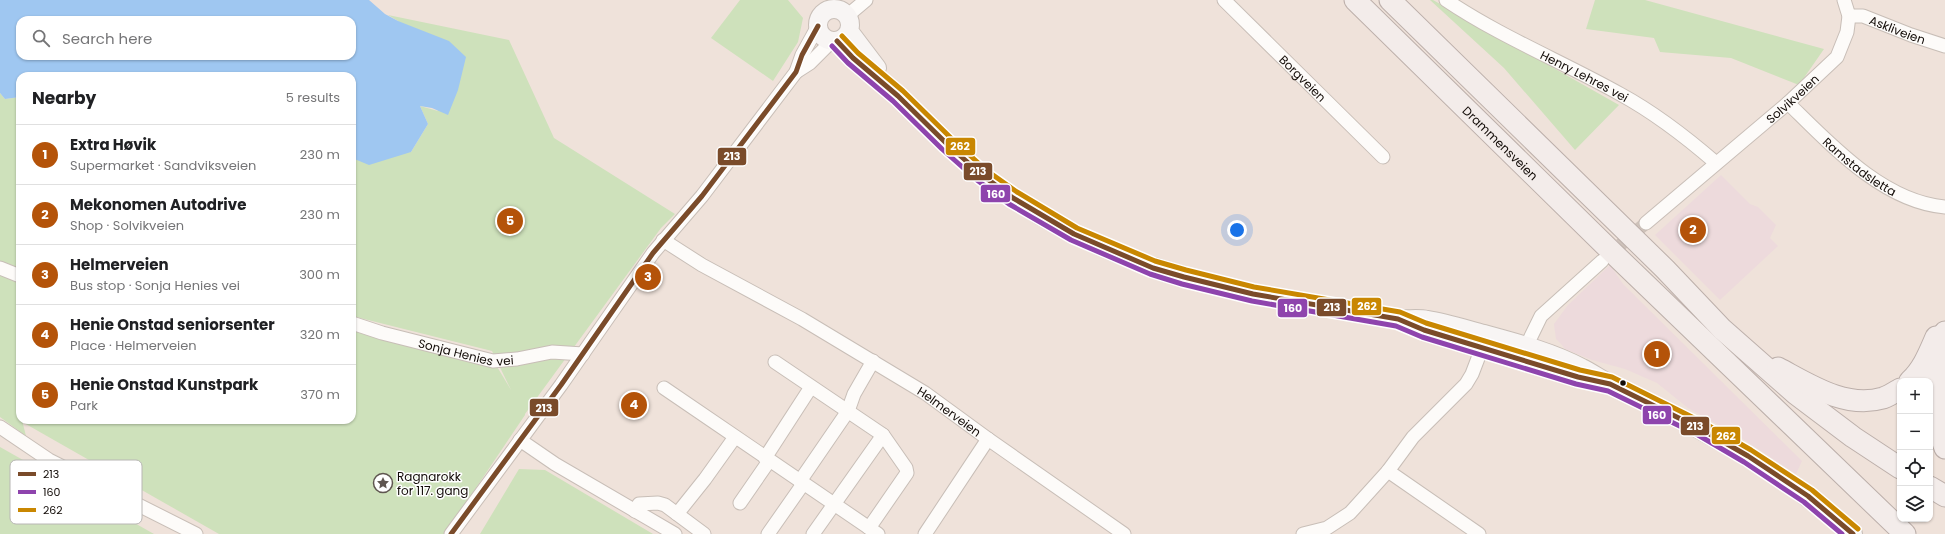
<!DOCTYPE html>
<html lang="en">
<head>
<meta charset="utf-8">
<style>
  :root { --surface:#fff; --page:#f2f2f2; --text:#202124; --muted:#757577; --line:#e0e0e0; --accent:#b45309 }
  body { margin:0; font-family:Poppins,sans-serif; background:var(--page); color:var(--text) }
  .controls { position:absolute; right:12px; bottom:12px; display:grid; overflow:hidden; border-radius:8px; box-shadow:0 1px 3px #0004 }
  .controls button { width:36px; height:36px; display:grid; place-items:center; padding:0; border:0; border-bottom:1px solid var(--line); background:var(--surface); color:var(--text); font:20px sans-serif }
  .you { position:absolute; left:1237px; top:230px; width:14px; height:14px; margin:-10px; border:3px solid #fff; border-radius:50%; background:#1a73e8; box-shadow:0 0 0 6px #1a73e833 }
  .badge { display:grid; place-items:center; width:26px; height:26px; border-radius:50%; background:var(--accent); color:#fff; font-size:13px; font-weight:700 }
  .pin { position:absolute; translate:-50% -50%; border:2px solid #fff; box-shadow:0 1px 4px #0006 }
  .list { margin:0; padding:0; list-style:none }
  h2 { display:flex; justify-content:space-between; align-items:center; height:52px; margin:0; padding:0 16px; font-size:17px }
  h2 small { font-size:13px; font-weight:400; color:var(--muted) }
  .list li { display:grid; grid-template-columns:26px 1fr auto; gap:12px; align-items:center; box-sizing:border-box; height:60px; padding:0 16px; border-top:1px solid var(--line) }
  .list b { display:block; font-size:15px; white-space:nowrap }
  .list p { margin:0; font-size:13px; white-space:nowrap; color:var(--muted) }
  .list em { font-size:13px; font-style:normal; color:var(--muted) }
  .icon { flex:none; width:22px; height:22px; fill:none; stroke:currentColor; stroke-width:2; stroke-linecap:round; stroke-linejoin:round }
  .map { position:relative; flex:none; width:1945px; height:534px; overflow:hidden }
  .search { position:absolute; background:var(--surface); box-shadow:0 1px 3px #0004; left:16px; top:16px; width:340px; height:44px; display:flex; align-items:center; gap:10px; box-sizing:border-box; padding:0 14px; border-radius:12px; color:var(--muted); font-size:15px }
  .panel { position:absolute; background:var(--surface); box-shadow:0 1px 3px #0004; left:16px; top:72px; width:340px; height:352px; border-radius:12px }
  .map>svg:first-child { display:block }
  .commercial { fill:#eddadc }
  .green { fill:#cee1bb }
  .water { fill:#9fc7f1; fill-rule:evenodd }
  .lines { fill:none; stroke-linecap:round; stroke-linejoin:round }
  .minor-tunnel { stroke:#cec2ba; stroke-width:13; stroke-dasharray:13 6; stroke-linecap:butt }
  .minor-casing { stroke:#c8beb7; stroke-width:15 }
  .secondary-casing { stroke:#c8beb7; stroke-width:20 }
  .trunk-casing { stroke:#bcafaa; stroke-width:23 }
  .minor { stroke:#fdfbf9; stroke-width:13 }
  .secondary { stroke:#f8f5f4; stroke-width:18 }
  .trunk { stroke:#f3ecea; stroke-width:21 }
  .bus-1-casing { stroke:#fff; stroke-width:8 }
  .bus-2-casing { stroke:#fff; stroke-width:8 }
  .bus-3-casing { stroke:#fff; stroke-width:8 }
  .bus-1 { stroke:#7a4b2a; stroke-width:5 }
  .bus-2 { stroke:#8e44ad; stroke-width:5 }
  .bus-3 { stroke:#c98701; stroke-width:5 }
  .bus-dot { fill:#110a06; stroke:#fff; stroke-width:1.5 }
  .labels { text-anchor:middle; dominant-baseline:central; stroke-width:3; stroke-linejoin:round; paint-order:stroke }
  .street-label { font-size:12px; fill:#110a06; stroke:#fff }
  .poi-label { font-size:12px; fill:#110a06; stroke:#fff; text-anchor:start }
  .key { fill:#fff; stroke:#b8b6b4; stroke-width:1 }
  .key-label { font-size:11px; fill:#110a06 }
  .line-badge { stroke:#fff; stroke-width:1.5 }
  .badge-label { font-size:11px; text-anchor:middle; font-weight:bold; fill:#fff }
</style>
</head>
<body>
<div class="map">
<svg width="1945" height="534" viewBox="0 0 1945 534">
  <rect width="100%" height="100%" fill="#efe2da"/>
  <path class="commercial" d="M 1721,175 L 1750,204 L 1758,207 L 1776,225 L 1770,238 L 1778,246 L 1720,300 L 1655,235 Z
    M 1610,265 L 1623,284 L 1802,461 L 1796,474 L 1740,437 L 1688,408 L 1657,383 L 1625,369 L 1592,360 L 1565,349 L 1561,344 L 1556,339 L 1554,324 L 1568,305 Z"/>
  <path class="green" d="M 740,0 L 788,0 L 803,18 L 798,42 L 773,81 L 711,38 Z
    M 1430,0 L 1433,0 L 1619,105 L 1575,150 L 1504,68 Z
    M 1595,0 L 1645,0 L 1824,49 L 1799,85 L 1731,58 L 1660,52 L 1654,38 L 1586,29 Z
    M 388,15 L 509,40 L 554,138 L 675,214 L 661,228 L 525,414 L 525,415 L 445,534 L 219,534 L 24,423 L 23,420 L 352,420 L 352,324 L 496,365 L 511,390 L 492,351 L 352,316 L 352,157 L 411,152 L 428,124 L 420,106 L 438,111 L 398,21 Z
    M 0,93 L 5,99 L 20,97 L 20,258 L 16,278 L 20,280 L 20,420 L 22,420 L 26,436 L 0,417 Z
    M 0,447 L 154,534 L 0,534 Z
    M 519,469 L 545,470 L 653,534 L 480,534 Z"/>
  <path class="water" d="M 0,0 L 369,0 L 385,14 L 398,21 L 449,41 L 466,57 L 458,90 L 448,115 L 432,108 L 420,106 L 428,124 L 411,152 L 369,165 L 352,158 L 352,76 L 20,76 L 20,97 L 5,99 L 0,93 ZM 20,20 L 352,20 L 352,56 L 20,56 Z"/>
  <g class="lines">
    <path class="minor-tunnel" d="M 1606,257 L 1646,223"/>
    <defs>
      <g id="minor">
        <path id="s1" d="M 1224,0 L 1383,157"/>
        <path id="s2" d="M 1446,0 C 1501,37 1563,62 1620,94 C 1655,113 1686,137 1716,163"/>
        <path d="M 847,16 L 866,0"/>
        <path id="s3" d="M 1849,16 L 1863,16 L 1911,35 L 1945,46"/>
        <path d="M 796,72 L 810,63 L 832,41"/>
        <path id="s4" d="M 1788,103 C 1830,144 1883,202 1945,207"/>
        <path id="s5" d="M 1646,223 L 1788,103 L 1837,57 L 1847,32 L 1849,16 L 1844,0"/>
        <path id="s6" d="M 663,240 L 702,265 L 802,319 L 925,393 L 988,439 L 1124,534"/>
        <path d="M 0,268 L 20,276"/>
        <path id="s7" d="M 352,323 L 382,333 L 493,361 L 517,359 L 552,352 L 583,354"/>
        <path d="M 1523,353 L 1541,316 L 1602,261"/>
        <path d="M 775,362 L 883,435 L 906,468 L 907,473 L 869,528"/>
        <path d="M 664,388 L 878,534"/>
        <path d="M 0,427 L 49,460 L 196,534"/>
        <path d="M 520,440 L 555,464 L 675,534"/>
        <path d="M 765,458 L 811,387"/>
        <path d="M 1388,471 L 1479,534"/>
        <path d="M 800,481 L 848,411 L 854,394 L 873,361"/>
        <path d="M 740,503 L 769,461"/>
        <path d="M 635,511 L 639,504 L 658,503 L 665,505 L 704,534"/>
        <path d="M 677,514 L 705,479 L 735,437"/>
        <path d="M 451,534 L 561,385 L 653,253 L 702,196 L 796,72 L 802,55 L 818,26"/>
        <path d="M 768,534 L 803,484"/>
        <path d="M 813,534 L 883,435"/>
        <path d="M 925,534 L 988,439"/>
        <path d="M 1303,534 L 1327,528 L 1350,513 L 1388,471 L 1413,437 L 1466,384 L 1472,374 L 1485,340"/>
      </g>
      <path id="secondary" d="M818 25a16 16 0 1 1 32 0a16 16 0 1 1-32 0Z
        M 849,31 L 877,68
        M 837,41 C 855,62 877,77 897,96 C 926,122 952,150 982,175 C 1059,237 1154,273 1250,293 C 1274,299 1300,302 1324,306 C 1349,311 1374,317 1398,319 C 1408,320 1418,318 1427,320 C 1446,323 1465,329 1484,334 C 1517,343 1552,352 1582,368 C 1592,373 1602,380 1612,385 C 1701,428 1779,469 1853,534
        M 1448,336 L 1572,375"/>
      <g id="trunk">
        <path id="s8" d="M 1355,0 L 1614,254 L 1905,534"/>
        <path d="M 1390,0 L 1665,269 L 1722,329 L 1796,394 L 1853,437 L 1900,468"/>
        <path d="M 1945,332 C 1943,346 1939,359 1937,372 C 1932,397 1935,424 1945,448"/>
        <path d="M 1778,368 C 1810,385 1846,409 1883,398 C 1889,396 1895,392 1900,389"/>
        <path d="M 1910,381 C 1923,369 1929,353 1936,337"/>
        <path d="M 1930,487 L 1945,496"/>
      </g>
    </defs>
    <use href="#minor" class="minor-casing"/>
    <use href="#secondary" class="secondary-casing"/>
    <use href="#trunk" class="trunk-casing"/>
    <use href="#minor" class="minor"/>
    <use href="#secondary" class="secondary"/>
    <use href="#trunk" class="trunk"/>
    <defs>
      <path id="bus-1" d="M 837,41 L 853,58 L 898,96 L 947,144 L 982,175 L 1013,198 L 1074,234 L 1153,268 L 1184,277 L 1253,294 L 1398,319 L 1424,330 L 1578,377 L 1610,384 L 1701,429 L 1748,456 L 1808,496 L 1853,534
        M 451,534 L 561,385 L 653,253 L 702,196 L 796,72 L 802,55 L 818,26"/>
      <path id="bus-2" d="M 832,46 L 848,63 L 893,101 L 942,149 L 977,180 L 1009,204 L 1071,240 L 1150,274 L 1182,284 L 1252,301 L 1396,326 L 1422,337 L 1576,384 L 1608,391 L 1698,435 L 1744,462 L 1804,502 L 1842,534"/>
      <path id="bus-3" d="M 842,36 L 858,53 L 903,91 L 952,139 L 986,170 L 1017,192 L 1077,228 L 1155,261 L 1186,270 L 1254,287 L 1400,312 L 1426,323 L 1580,370 L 1612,377 L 1704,423 L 1751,450 L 1812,490 L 1858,529"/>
    </defs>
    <use href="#bus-1" class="bus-1-casing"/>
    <use href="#bus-2" class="bus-2-casing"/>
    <use href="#bus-3" class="bus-3-casing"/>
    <use href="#bus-1" class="bus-1"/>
    <use href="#bus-2" class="bus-2"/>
    <use href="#bus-3" class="bus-3"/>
  </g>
  <defs>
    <symbol id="sight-ring" viewBox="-11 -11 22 22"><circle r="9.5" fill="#fff" stroke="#5f5650" stroke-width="1.5"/><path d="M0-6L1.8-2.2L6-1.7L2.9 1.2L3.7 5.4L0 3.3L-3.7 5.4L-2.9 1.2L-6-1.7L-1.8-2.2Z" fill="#5f5650"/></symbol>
  </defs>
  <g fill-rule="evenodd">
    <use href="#sight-ring" x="372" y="472" width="22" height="22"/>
  </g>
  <circle class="bus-dot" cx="1623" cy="383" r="3.5"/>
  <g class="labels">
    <g class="street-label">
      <text stroke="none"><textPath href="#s3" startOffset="51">Askliveien</textPath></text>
      <text stroke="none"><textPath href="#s2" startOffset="158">Henry Lehres vei</textPath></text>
      <text stroke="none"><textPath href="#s1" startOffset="111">Borgveien</textPath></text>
      <text stroke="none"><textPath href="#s5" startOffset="192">Solvikveien</textPath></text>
      <text stroke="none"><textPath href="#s8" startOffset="204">Drammensveien</textPath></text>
      <text stroke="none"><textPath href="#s4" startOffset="96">Ramstadsletta</textPath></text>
      <text stroke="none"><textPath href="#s7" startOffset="118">Sonja Henies vei</textPath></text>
      <text stroke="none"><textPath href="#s6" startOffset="334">Helmerveien</textPath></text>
    </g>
    <g class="poi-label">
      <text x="397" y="476">Ragnarokk<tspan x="397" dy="14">for 117. gang</tspan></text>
    </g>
  </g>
  <rect x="10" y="460" width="132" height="64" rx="6" class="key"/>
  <rect x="18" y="472" width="18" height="4" fill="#7a4b2a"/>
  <rect x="18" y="490" width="18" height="4" fill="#8e44ad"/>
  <rect x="18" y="508" width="18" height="4" fill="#c98701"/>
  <g class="key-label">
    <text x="43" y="478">213</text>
    <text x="43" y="496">160</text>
    <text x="43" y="514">262</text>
  </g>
  <g class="line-badge">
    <rect x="945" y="137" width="31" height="19" rx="4" fill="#c98701"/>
    <rect x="717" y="147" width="30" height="19" rx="4" fill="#7a4b2a"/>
    <rect x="963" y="162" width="30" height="19" rx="4" fill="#7a4b2a"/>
    <rect x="980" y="184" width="31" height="19" rx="4" fill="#8e44ad"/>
    <rect x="1351" y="297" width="31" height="19" rx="4" fill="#c98701"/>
    <rect x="1316" y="298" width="31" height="19" rx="4" fill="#7a4b2a"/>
    <rect x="1277" y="298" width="31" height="20" rx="4" fill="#8e44ad"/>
    <rect x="529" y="398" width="30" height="19" rx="4" fill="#7a4b2a"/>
    <rect x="1642" y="405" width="30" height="20" rx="4" fill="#8e44ad"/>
    <rect x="1680" y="416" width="30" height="20" rx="4" fill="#7a4b2a"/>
    <rect x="1711" y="426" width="30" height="19" rx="4" fill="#c98701"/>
  </g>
  <g class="badge-label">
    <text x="960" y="150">262</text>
    <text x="732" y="160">213</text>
    <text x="978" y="175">213</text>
    <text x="996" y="198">160</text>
    <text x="1367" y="310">262</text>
    <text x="1332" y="311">213</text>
    <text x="1293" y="312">160</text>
    <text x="544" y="412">213</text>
    <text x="1657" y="419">160</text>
    <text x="1695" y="430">213</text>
    <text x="1726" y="440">262</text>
  </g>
</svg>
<div class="controls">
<button>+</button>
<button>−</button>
<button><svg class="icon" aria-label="locate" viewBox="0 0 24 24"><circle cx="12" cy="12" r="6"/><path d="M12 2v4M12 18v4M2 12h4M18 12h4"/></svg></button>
<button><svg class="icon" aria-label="layers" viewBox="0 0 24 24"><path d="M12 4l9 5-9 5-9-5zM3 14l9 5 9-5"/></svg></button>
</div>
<div class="you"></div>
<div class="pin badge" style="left:1657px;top:354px">1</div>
<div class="pin badge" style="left:1693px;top:230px">2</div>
<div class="pin badge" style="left:648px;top:277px">3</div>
<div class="pin badge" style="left:634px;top:405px">4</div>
<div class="pin badge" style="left:510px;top:221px">5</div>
<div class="search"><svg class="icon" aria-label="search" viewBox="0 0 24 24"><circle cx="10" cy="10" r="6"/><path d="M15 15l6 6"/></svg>Search here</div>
<section class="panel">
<h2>Nearby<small>5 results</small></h2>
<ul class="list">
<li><span class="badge">1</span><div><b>Extra Høvik</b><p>Supermarket · Sandviksveien</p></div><em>230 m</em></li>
<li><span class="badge">2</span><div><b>Mekonomen Autodrive</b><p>Shop · Solvikveien</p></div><em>230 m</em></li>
<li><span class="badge">3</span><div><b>Helmerveien</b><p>Bus stop · Sonja Henies vei</p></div><em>300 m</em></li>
<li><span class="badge">4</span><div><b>Henie Onstad seniorsenter</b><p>Place · Helmerveien</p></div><em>320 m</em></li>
<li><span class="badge">5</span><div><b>Henie Onstad Kunstpark</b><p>Park</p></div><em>370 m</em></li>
</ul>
</section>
</div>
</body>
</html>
